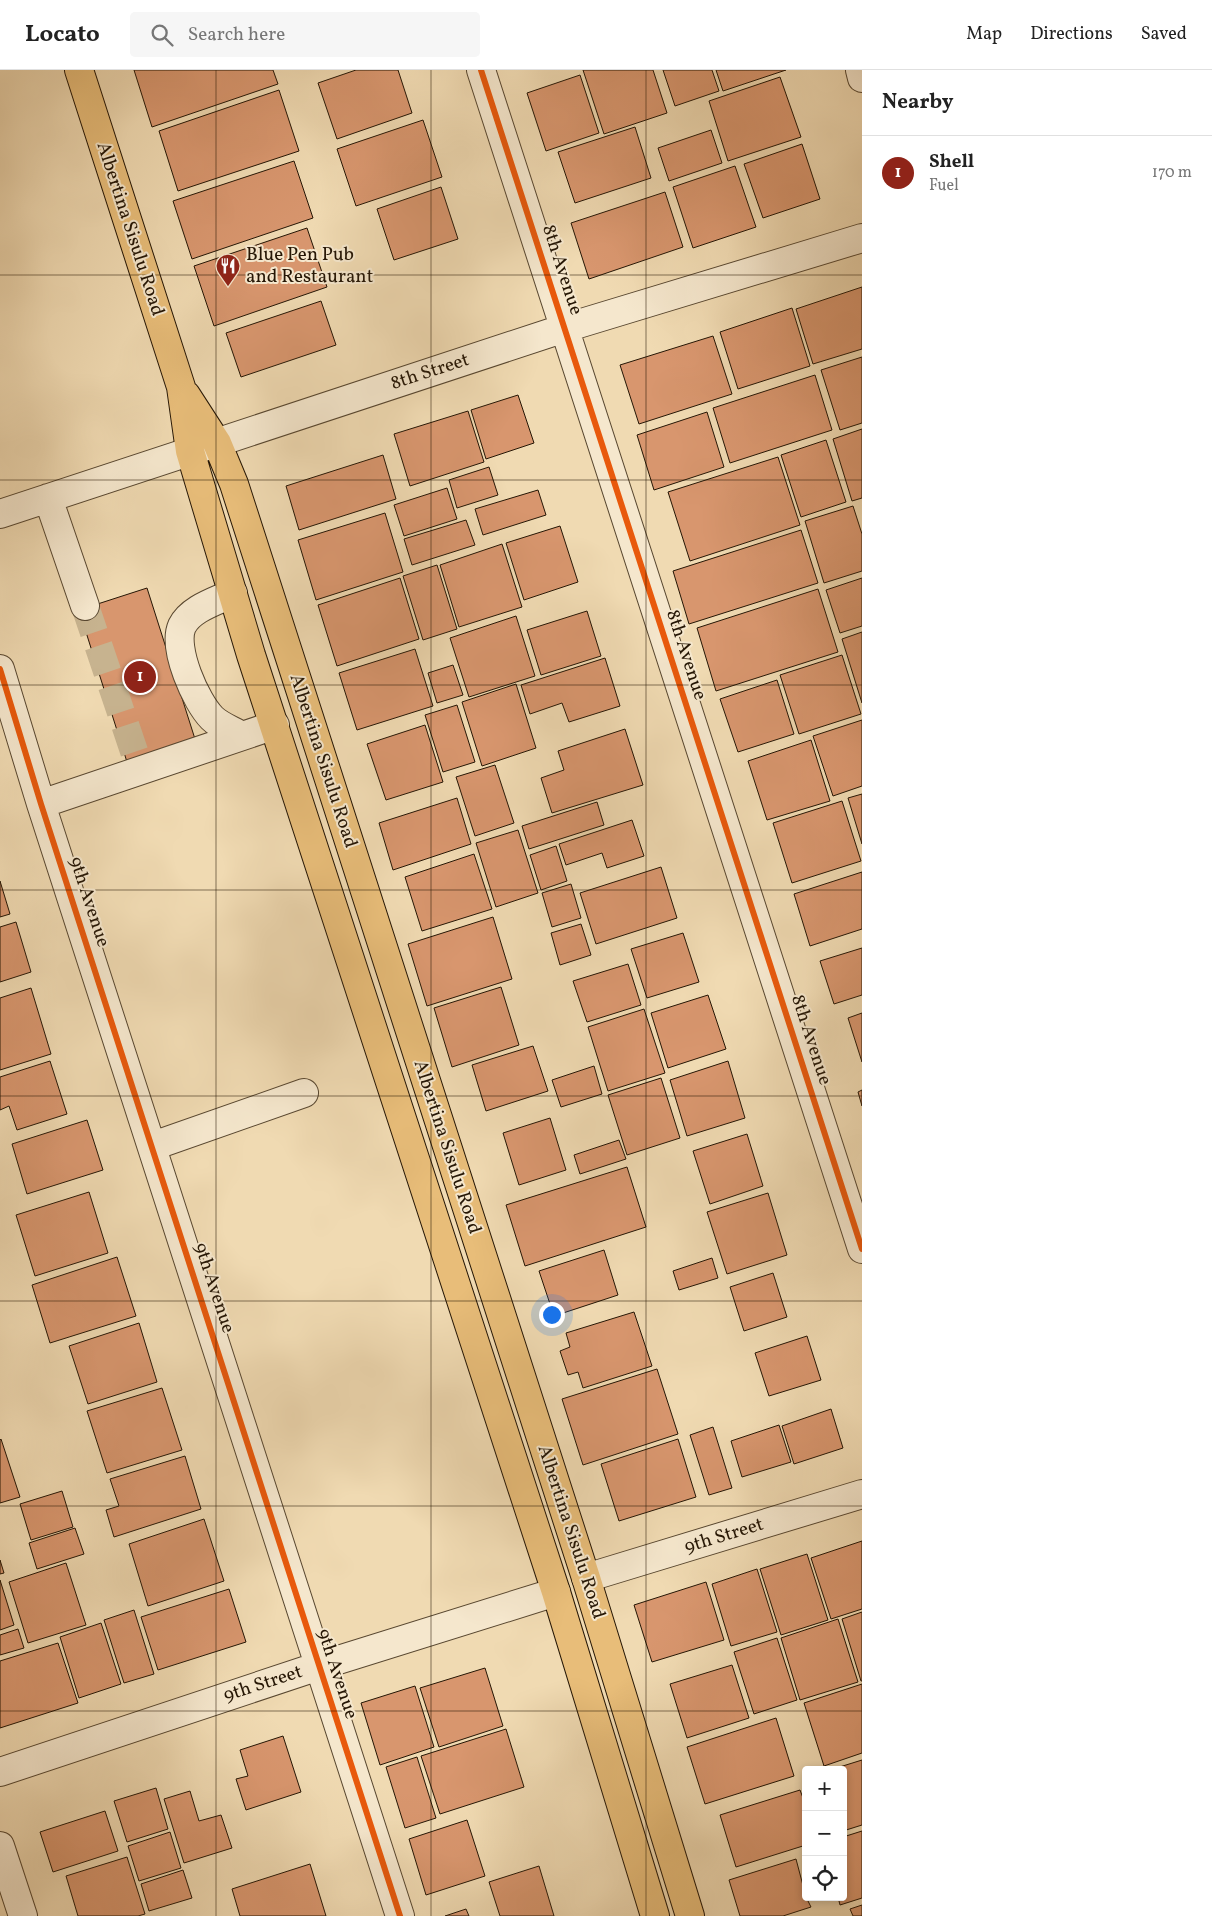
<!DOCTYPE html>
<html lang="en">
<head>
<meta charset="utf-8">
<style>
  :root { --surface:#fff; --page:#f6f6f6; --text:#222; --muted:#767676; --line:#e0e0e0; --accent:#8f2418 }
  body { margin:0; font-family:Vollkorn,serif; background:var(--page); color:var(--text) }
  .controls { position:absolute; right:15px; bottom:15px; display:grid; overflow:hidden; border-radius:5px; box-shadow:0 2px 8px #0003 }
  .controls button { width:45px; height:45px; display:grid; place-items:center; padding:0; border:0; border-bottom:1px solid var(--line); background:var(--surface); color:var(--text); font:25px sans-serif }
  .you { position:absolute; left:551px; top:1244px; width:18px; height:18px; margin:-12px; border:4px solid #fff; border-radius:50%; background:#1a73e8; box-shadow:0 0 0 8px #1a73e833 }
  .badge { display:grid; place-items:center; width:32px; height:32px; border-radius:50%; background:var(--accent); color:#fff; font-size:16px; font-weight:700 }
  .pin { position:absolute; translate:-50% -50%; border:2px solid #fff; box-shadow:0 1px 5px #0006 }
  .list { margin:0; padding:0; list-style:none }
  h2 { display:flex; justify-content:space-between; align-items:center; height:65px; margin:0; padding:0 20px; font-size:21px }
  h2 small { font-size:16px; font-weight:400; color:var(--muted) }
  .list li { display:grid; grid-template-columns:32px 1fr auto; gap:15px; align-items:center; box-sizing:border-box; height:75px; padding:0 20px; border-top:1px solid var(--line) }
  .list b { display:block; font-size:19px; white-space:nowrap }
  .list p { margin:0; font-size:16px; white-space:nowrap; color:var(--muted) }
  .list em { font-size:16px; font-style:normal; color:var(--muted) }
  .icon { flex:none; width:28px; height:28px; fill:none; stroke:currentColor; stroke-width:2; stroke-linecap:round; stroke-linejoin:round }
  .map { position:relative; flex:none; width:862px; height:1846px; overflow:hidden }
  header { display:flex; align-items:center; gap:30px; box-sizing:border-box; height:70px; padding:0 25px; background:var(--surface); border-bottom:1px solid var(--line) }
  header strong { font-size:24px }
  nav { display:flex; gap:28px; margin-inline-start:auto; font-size:18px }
  .search { width:350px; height:45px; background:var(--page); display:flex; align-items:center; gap:12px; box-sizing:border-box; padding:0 18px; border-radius:5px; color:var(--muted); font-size:19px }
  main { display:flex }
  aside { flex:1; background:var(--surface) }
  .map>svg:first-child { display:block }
  .building { fill:#d8966e; stroke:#251605 }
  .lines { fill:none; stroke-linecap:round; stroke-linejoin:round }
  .minor-tunnel { stroke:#c7b38f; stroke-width:28; stroke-dasharray:28 14; stroke-linecap:butt }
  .minor-casing { stroke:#584730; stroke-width:30 }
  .major-casing { stroke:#251605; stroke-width:30 }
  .minor { stroke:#f5e7cd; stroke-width:28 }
  .major { stroke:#e8bd79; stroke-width:28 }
  .cycleway-casing { stroke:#f5e7cd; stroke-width:9 }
  .cycleway { stroke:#e8590c; stroke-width:6 }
  .grid { fill:none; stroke:#251605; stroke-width:1; stroke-opacity:0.55 }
  .labels { text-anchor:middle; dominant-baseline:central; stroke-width:4; stroke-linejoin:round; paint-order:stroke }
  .street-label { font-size:19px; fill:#251605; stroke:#f5e7cd }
  .poi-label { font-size:19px; fill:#251605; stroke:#f5e7cd; text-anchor:start }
</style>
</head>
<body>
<header>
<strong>Locato</strong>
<div class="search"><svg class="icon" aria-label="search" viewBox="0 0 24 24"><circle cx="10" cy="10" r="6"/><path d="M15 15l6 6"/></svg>Search here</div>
<nav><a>Map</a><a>Directions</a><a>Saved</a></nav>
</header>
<main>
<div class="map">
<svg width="862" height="1846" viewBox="0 0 862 1846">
  <rect width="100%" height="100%" fill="#f0dab2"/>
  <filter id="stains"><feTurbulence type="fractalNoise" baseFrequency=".004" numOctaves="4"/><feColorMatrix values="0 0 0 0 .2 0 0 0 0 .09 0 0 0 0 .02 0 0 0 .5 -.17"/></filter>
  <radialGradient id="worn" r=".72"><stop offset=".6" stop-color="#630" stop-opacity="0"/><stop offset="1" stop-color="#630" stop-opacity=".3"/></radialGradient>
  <path class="building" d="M 134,0 L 273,0 L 278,14 L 152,57 Z
    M 356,0 L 398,0 L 412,43 L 337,69 L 318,13 Z
    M 583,0 L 653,0 L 667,43 L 604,64 Z
    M 663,0 L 712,0 L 719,21 L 675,36 Z
    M 716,0 L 786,0 L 723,21 Z
    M 580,5 L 599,63 L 546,81 L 527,23 Z
    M 780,7 L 801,67 L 728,91 L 709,31 Z
    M 279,20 L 299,81 L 178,121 L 159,61 Z
    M 423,50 L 442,107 L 356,136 L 337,79 Z
    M 635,57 L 651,108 L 575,133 L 558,82 Z
    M 711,60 L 722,93 L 669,111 L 658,78 Z
    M 802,74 L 820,129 L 763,148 L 744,94 Z
    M 294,91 L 313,148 L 192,189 L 173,131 Z
    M 735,96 L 756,157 L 693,178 L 673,117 Z
    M 441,117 L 458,169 L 394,190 L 377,139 Z
    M 665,122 L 683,177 L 589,209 L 571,153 Z
    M 307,158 L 327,217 L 214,256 L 194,196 Z
    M 862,217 L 862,279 L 813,294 L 796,239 Z
    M 321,231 L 336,275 L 241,307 L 226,263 Z
    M 792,238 L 810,296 L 738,319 L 720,262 Z
    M 713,266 L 732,324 L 639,354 L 620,295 Z
    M 862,287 L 862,353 L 840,360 L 821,300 Z
    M 815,305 L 832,360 L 730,393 L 713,338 Z
    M 518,325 L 534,373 L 486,389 L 471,340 Z
    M 468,341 L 484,392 L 410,416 L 394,364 Z
    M 707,342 L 724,397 L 654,420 L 637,365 Z
    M 862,359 L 862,428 L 852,431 L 833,369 Z
    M 826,370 L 846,432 L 801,447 L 781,385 Z
    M 383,385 L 396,429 L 299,460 L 286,416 Z
    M 778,387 L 800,455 L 690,491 L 668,422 Z
    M 489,397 L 498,425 L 457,438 L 449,410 Z
    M 447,418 L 457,449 L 404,466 L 394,435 Z
    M 538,420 L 546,445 L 483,465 L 475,439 Z
    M 853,436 L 862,464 L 862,501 L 824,513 L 805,451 Z
    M 385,443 L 403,502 L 316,530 L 298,470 Z
    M 466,450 L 475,475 L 412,495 L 404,469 Z
    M 560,456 L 578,512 L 524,530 L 506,473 Z
    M 801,460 L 818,513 L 689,554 L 673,501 Z
    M 502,474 L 522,537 L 459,557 L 440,495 Z
    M 437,495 L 457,559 L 423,570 L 403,506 Z
    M 400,508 L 419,569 L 337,596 L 318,535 Z
    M 862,508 L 862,556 L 840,563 L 826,520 Z
    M 147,518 L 195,669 L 127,692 L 79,540 Z
    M 818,519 L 838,582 L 716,621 L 697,558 Z
    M 587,541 L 601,586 L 541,605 L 527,560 Z
    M 516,546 L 535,606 L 469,627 L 450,568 Z
    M 862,562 L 862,633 L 842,569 Z
    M 415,579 L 433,636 L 357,660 L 339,603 Z
    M 842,585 L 861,644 L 799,664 L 780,605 Z
    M 605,588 L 620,636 L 569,652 L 562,633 L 530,644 L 521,615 Z
    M 453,595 L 463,625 L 437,633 L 428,603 Z
    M 777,610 L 794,664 L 738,682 L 720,629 Z
    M 516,614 L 536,678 L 482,696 L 462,632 Z
    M 457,635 L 475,692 L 443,702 L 425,645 Z
    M 862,650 L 862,716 L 833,726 L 813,666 Z
    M 425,655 L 443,712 L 386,730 L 367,674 Z
    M 625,659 L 643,715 L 552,743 L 541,708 L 564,700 L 558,681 Z
    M 811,670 L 830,731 L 767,750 L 748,691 Z
    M 495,695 L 514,753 L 475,766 L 456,707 Z
    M 862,724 L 862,774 L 848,728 Z
    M 457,728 L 471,774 L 393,800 L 379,753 Z
    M 842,731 L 861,791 L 792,813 L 773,753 Z
    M 597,732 L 604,755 L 529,779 L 522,756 Z
    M 632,750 L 644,786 L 607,798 L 602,783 L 566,795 L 559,774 Z
    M 518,760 L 538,823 L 496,837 L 476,773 Z
    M 556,776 L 567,811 L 541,820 L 530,785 Z
    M 474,784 L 492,839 L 422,861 L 405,807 Z
    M 661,797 L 677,848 L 596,874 L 580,823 Z
    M 862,802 L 862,859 L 810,876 L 794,824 Z
    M 0,811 L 10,844 L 0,847 Z
    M 571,814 L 581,848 L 552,857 L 542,823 Z
    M 493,847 L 512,909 L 427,936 L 408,874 Z
    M 16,852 L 31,902 L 0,912 L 0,857 Z
    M 581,854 L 591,885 L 560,895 L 551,863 Z
    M 683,863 L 699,912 L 647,928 L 631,879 Z
    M 862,878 L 862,925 L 834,934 L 820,891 Z
    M 628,894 L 641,935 L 587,952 L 573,911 Z
    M 501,917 L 519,975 L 452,997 L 434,938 Z
    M 31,918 L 51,984 L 0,1000 L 0,928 Z
    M 708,925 L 726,979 L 668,998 L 651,943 Z
    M 644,939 L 665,1003 L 608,1021 L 588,957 Z
    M 862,943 L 862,992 L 848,948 Z
    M 533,976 L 548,1021 L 486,1041 L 472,995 Z
    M 50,991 L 67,1044 L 17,1060 L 9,1036 L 0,1040 L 0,1007 Z
    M 728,991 L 745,1048 L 687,1066 L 670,1010 Z
    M 594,996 L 602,1024 L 561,1037 L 552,1010 Z
    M 661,1008 L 680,1068 L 627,1085 L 608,1025 Z
    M 862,1020 L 862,1036 L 858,1022 Z
    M 550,1048 L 566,1100 L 519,1115 L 503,1063 Z
    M 87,1050 L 103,1100 L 27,1124 L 12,1074 Z
    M 747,1064 L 763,1116 L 710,1134 L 693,1081 Z
    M 619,1070 L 626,1089 L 580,1104 L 574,1085 Z
    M 627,1097 L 646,1157 L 525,1196 L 506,1135 Z
    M 89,1122 L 108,1183 L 35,1206 L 16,1145 Z
    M 768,1123 L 787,1185 L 727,1204 L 707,1142 Z
    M 604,1180 L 618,1225 L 554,1246 L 539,1201 Z
    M 117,1187 L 136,1246 L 50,1273 L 32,1215 Z
    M 712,1188 L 718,1208 L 679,1220 L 673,1201 Z
    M 773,1203 L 787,1247 L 744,1261 L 730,1217 Z
    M 634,1242 L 652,1296 L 583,1318 L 578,1302 L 568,1305 L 560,1281 L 570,1277 L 566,1263 Z
    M 139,1253 L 157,1312 L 88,1334 L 69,1276 Z
    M 807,1266 L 821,1310 L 769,1326 L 755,1283 Z
    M 657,1299 L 678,1364 L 583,1395 L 562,1329 Z
    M 162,1318 L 182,1380 L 107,1403 L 87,1341 Z
    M 831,1339 L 843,1378 L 794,1394 L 782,1356 Z
    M 779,1355 L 791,1392 L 742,1407 L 731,1371 Z
    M 713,1357 L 732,1418 L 709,1425 L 690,1365 Z
    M 1,1369 L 20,1427 L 0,1433 L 0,1370 Z
    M 678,1369 L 696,1427 L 619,1451 L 601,1394 Z
    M 185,1386 L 201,1439 L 114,1467 L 106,1440 L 119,1436 L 110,1409 Z
    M 62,1421 L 73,1457 L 31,1470 L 20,1434 Z
    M 204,1449 L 224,1511 L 148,1536 L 129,1474 Z
    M 75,1458 L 84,1484 L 37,1499 L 29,1473 Z
    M 862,1471 L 862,1539 L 831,1549 L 811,1488 Z
    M 807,1484 L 828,1550 L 781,1565 L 760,1499 Z
    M 0,1490 L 4,1503 L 0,1504 Z
    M 66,1493 L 86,1555 L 28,1573 L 9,1512 Z
    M 757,1499 L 777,1562 L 731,1576 L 712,1514 Z
    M 0,1510 L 14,1555 L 0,1560 Z
    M 706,1512 L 724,1570 L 652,1592 L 634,1535 Z
    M 229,1519 L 246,1572 L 158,1600 L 141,1547 Z
    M 134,1540 L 154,1604 L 124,1613 L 104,1550 Z
    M 862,1542 L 862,1611 L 861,1611 L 842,1549 Z
    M 838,1549 L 858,1612 L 800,1630 L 781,1568 Z
    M 101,1553 L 121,1614 L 79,1628 L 60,1567 Z
    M 18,1559 L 24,1578 L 0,1585 L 0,1565 Z
    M 777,1568 L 797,1630 L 754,1644 L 734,1582 Z
    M 58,1573 L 78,1633 L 0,1658 L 0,1591 Z
    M 732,1595 L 749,1648 L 687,1668 L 670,1614 Z
    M 485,1598 L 503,1656 L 439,1677 L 420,1618 Z
    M 862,1614 L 862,1683 L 824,1696 L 804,1633 Z
    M 415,1616 L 434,1677 L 380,1695 L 361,1633 Z
    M 776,1648 L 794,1706 L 705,1734 L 687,1677 Z
    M 506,1659 L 524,1717 L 440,1744 L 421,1686 Z
    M 283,1666 L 301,1722 L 246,1740 L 236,1709 L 248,1706 L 240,1680 Z
    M 417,1687 L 436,1748 L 405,1758 L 386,1697 Z
    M 862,1690 L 862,1755 L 843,1761 L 843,1700 L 830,1700 Z
    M 156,1718 L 168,1759 L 127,1772 L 114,1731 Z
    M 800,1720 L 806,1736 L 806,1775 L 736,1797 L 720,1745 Z
    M 190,1721 L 199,1751 L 221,1745 L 232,1778 L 184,1793 L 164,1729 Z
    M 105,1741 L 118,1781 L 53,1802 L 40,1762 Z
    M 467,1750 L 485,1806 L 426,1825 L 409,1769 Z
    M 862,1761 L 862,1828 L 840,1835 L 838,1827 L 843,1827 L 843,1767 Z
    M 170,1762 L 181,1798 L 139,1811 L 128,1776 Z
    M 127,1787 L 145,1844 L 138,1846 L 78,1846 L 66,1806 Z
    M 796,1789 L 806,1827 L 811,1837 L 783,1846 L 740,1846 L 729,1810 Z
    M 310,1794 L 326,1846 L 240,1846 L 232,1819 Z
    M 539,1796 L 554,1846 L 500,1846 L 489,1812 Z
    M 183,1800 L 192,1828 L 149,1841 L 141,1814 Z
    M 862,1835 L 862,1846 L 853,1846 L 850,1839 Z
    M 466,1839 L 469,1846 L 445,1846 Z"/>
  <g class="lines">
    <path class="minor-tunnel" d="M 85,536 L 137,690"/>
    <defs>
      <path id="minor" d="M 481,0 L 862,1179
        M 860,0 L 862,8
        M 48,428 L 85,536
        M 0,444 L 565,258 L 862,168
        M 233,523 C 217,531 191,538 182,556 C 172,578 196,632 212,648 C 220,656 232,660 242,666
        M 0,599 L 41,734 L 400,1846
        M 41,734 L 275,655
        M 153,1076 L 304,1023
        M 586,1508 L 862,1424
        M 0,1702 L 319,1596 L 556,1522
        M 0,1776 L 23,1846"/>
      <path id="major" d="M 79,0 L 181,317 L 190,381 L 251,585 L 556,1522 L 655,1846
        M 186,325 L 217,373 L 234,414 L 586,1508 L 690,1846"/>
    </defs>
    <use href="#minor" class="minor-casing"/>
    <use href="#major" class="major-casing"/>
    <use href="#minor" class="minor"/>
    <use href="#major" class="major"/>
    <defs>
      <path id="cycleway" d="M 481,0 L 862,1179
        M 0,599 L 41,734 L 400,1846"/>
    </defs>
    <use href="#cycleway" class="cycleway-casing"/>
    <use href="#cycleway" class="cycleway"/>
  </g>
  <path class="grid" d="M 216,0 L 216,1846M 431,0 L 431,1846M 646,0 L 646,1846M 0,205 L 862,205M 0,410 L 862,410M 0,615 L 862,615M 0,820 L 862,820M 0,1026 L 862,1026M 0,1231 L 862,1231M 0,1436 L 862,1436M 0,1641 L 862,1641"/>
  <defs>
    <symbol id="restaurant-pin" viewBox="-11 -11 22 30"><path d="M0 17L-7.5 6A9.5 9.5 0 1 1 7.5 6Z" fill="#8f2418" stroke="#f5e7cd"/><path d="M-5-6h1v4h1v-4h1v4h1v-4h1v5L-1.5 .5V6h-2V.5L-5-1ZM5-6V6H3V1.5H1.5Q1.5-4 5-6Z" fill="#fff"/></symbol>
  </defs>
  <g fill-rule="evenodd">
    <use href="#restaurant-pin" x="214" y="182" width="28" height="38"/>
  </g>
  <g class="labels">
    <g class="street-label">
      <text transform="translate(130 159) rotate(72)">Albertina Sisulu Road</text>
      <text transform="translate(562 200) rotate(72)">8th Avenue</text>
      <text transform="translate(430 302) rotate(-18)">8th Street</text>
      <text transform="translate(686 585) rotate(72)">8th Avenue</text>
      <text transform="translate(323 691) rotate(72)">Albertina Sisulu Road</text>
      <text transform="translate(89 832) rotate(72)">9th Avenue</text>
      <text transform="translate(811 970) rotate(72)">8th Avenue</text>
      <text transform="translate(447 1077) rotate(72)">Albertina Sisulu Road</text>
      <text transform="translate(214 1218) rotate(72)">9th Avenue</text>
      <text transform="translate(571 1462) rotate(72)">Albertina Sisulu Road</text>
      <text transform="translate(724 1466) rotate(-17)">9th Street</text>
      <text transform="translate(337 1604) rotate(72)">9th Avenue</text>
      <text transform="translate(263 1614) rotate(-18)">9th Street</text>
    </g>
    <g class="poi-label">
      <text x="246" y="185">Blue Pen Pub<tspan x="246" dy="22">and Restaurant</tspan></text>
    </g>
  </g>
  <rect width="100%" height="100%" filter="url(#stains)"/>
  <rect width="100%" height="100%" fill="url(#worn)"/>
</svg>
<div class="controls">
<button>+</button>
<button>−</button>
<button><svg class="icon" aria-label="locate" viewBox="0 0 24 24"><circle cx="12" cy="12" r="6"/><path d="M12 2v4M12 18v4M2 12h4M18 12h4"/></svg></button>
</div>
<div class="you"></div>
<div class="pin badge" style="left:140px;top:607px">1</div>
</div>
<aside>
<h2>Nearby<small></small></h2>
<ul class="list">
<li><span class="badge">1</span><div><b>Shell</b><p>Fuel</p></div><em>170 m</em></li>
</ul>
</aside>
</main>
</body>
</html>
